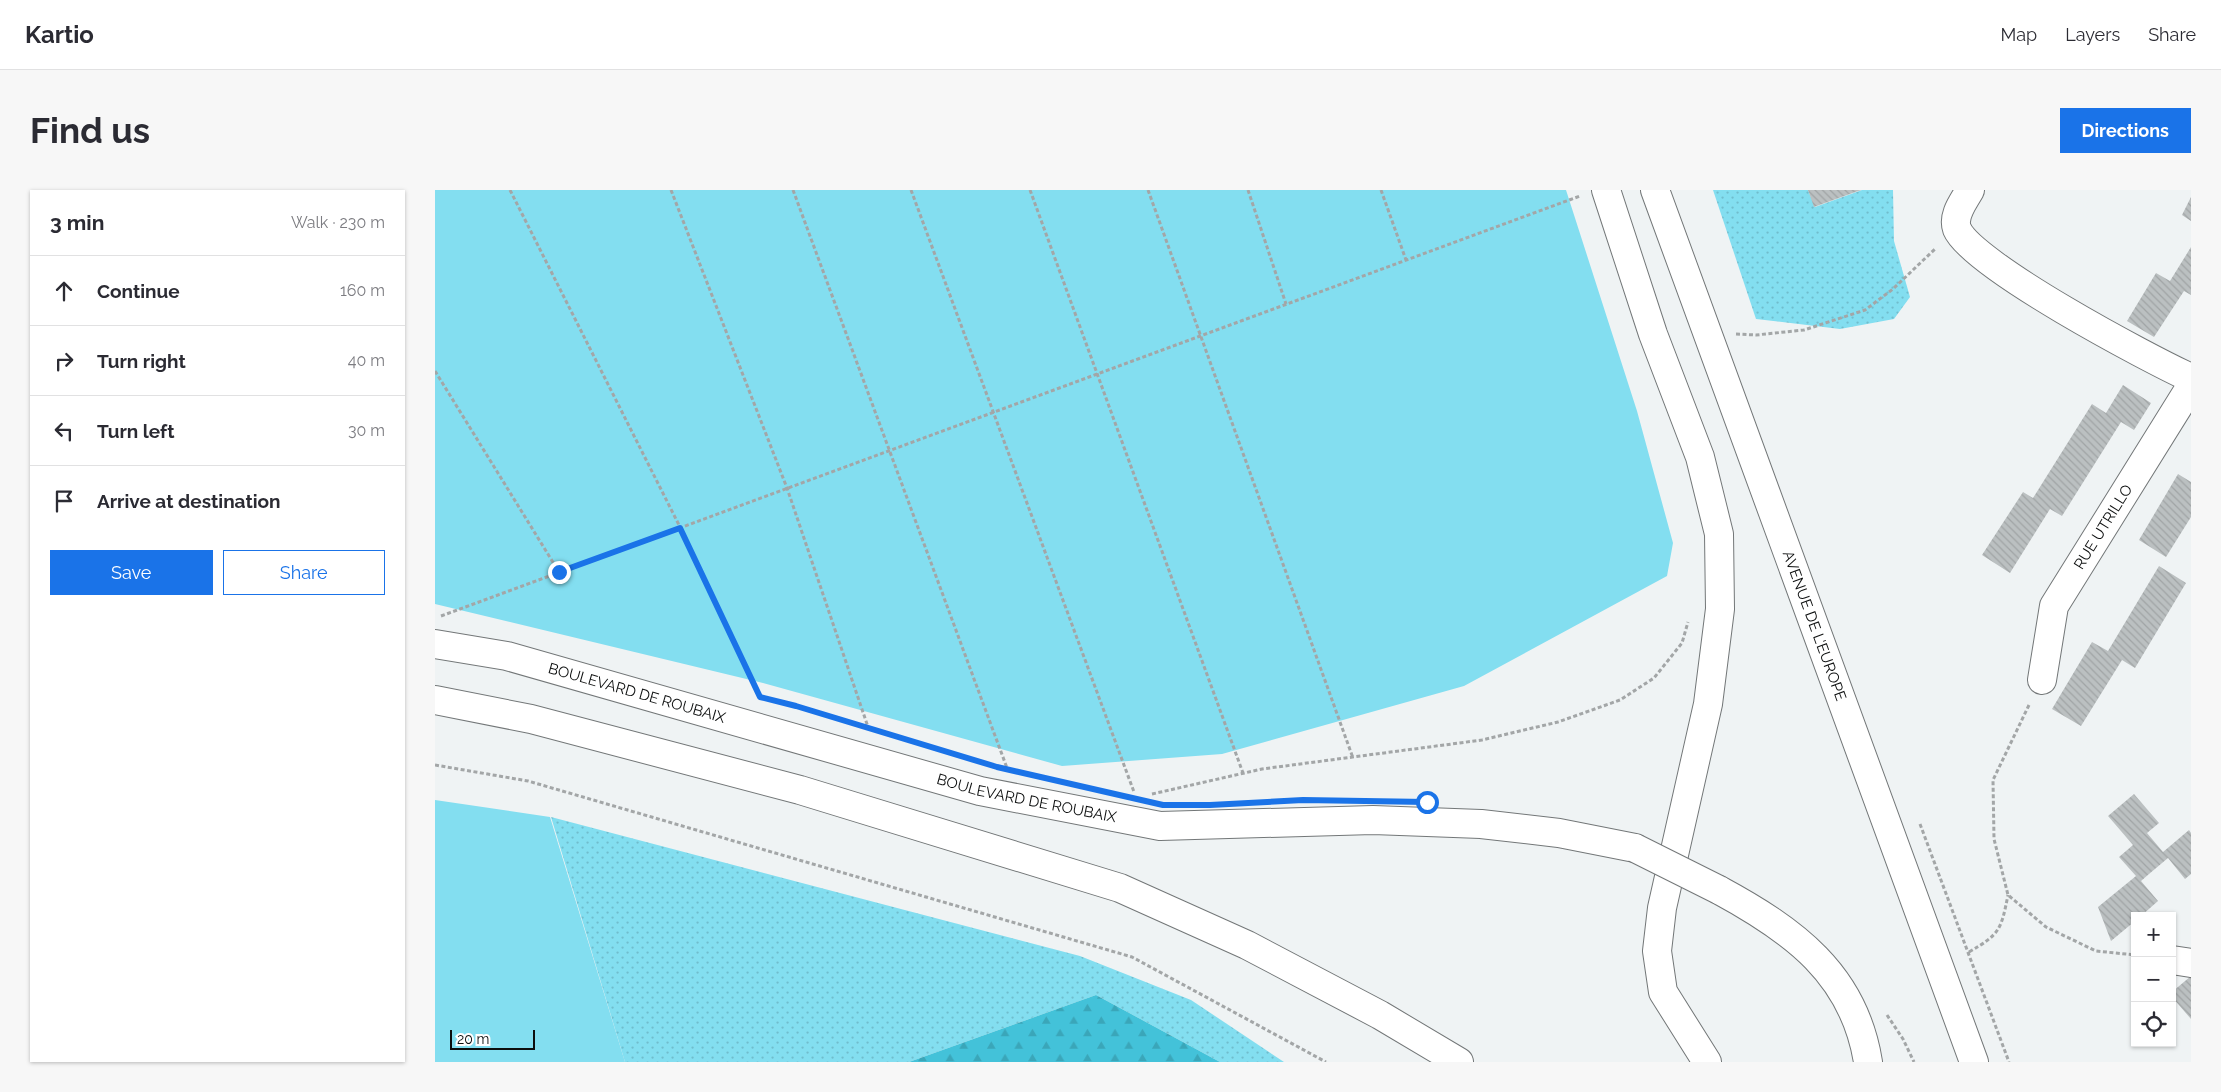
<!DOCTYPE html>
<html lang="en">
<head>
<meta charset="utf-8">
<style>
  :root { --surface:#fff; --page:#f7f7f7; --text:#2b2b33; --muted:#7c7c81; --line:#e1e1e2; --accent:#1a73e8 }
  body { margin:0; font-family:Raleway,sans-serif; background:var(--page); color:var(--text) }
  .controls { position:absolute; right:15px; bottom:15px; display:grid; overflow:hidden; border-radius:0px; box-shadow:0 1px 4px #0004 }
  .controls button { width:45px; height:45px; display:grid; place-items:center; padding:0; border:0; border-bottom:1px solid var(--line); background:var(--surface); color:var(--text); font:25px sans-serif }
  .scale { position:absolute; left:15px; bottom:12px; width:85px; box-sizing:border-box; padding-left:5px; border:2px solid #0c0e0e; border-top:0; font-size:14px; line-height:18px; white-space:nowrap; color:#0c0e0e; -webkit-text-stroke:4px #fff; paint-order:stroke }
  .stop { position:absolute; width:15px; height:15px; margin:-11px; border:4px solid #1a73e8; border-radius:50%; background:#fff }
  .stop.end { background:#1a73e8; border-color:#fff; box-shadow:0 1px 5px #0008 }
  .list { margin:0; padding:0; list-style:none }
  h2 { display:flex; justify-content:space-between; align-items:center; height:65px; margin:0; padding:0 20px; font-size:21px }
  h2 small { font-size:16px; font-weight:400; color:var(--muted) }
  .list li { display:grid; grid-template-columns:32px 1fr auto; gap:15px; align-items:center; box-sizing:border-box; height:70px; padding:0 20px; border-top:1px solid var(--line) }
  .list b { display:block; font-size:19px; white-space:nowrap }
  .list em { font-size:16px; font-style:normal; color:var(--muted) }
  .actions { display:flex; gap:10px; padding:15px 20px }
  .actions a { flex:1; padding:11px 0; border:1px solid var(--accent); border-radius:0px; text-align:center; font-size:18px; color:var(--accent) }
  .actions .main { background:var(--accent); color:#fff }
  .icon { flex:none; width:28px; height:28px; fill:none; stroke:currentColor; stroke-width:2; stroke-linecap:round; stroke-linejoin:round }
  .map { position:relative; flex:none; width:1756px; height:872px; overflow:hidden; border-radius:0px }
  header { display:flex; align-items:center; gap:30px; box-sizing:border-box; height:70px; padding:0 25px; background:var(--surface); border-bottom:1px solid var(--line) }
  header strong { font-size:24px }
  nav { display:flex; gap:28px; margin-inline-start:auto; font-size:18px }
  .intro { display:flex; align-items:center; justify-content:space-between; box-sizing:border-box; height:120px; padding:0 30px }
  h1 { margin:0; font-size:35px }
  .button { padding:12px 22px; border-radius:0px; background:var(--accent); color:#fff; font-size:18px; font-weight:700 }
  main { display:flex; gap:30px; padding:0 30px }
  aside { flex:1; background:var(--surface); border-radius:0px; box-shadow:0 1px 4px #0004 }
  .map>svg:first-child { display:block }
  .grass { fill:url(#grass-dots) }
  .forest { fill:url(#forest-firs) }
  .garden { fill:#83def0 }
  .building { fill:url(#building-back-hatch) }
  .lines { fill:none; stroke-linecap:round; stroke-linejoin:round }
  .minor-casing { stroke:#737778; stroke-width:30 }
  .major-casing { stroke:#737778; stroke-width:30 }
  .path { stroke:#a3a6a7; stroke-width:3; stroke-dasharray:4 2.5; stroke-linecap:butt }
  .minor { stroke:#fff; stroke-width:28 }
  .major { stroke:#fff; stroke-width:28 }
  .major-bridge-casing { stroke:#737778; stroke-width:30; stroke-linecap:butt }
  .major-bridge { stroke:#fff; stroke-width:28 }
  .route { stroke:#1a73e8; stroke-width:6 }
  .labels { text-anchor:middle; dominant-baseline:central; stroke-width:4; stroke-linejoin:round; paint-order:stroke }
  .street-label { font-size:15px; fill:#0c0e0e; stroke:#fff }
</style>
</head>
<body>
<header>
<strong>Kartio</strong>
<nav><a>Map</a><a>Layers</a><a>Share</a></nav>
</header>
<div class="intro"><h1>Find us</h1><a class="button">Directions</a></div>
<main>
<aside>
<h2>3 min<small>Walk · 230 m</small></h2>
<ul class="list">
<li><svg class="icon" aria-label="ahead" viewBox="0 0 24 24"><path d="M12 20V5M6 11l6-6 6 6"/></svg><div><b>Continue</b></div><em>160 m</em></li>
<li><svg class="icon" aria-label="right" viewBox="0 0 24 24"><path d="M7 20v-9h11M14 6l5 5-5 5"/></svg><div><b>Turn right</b></div><em>40 m</em></li>
<li><svg class="icon" aria-label="left" viewBox="0 0 24 24"><path d="M17 20v-9H6M10 6l-5 5 5 5"/></svg><div><b>Turn left</b></div><em>30 m</em></li>
<li><svg class="icon" aria-label="arrive" viewBox="0 0 24 24"><path d="M6 21V4h12l-3 4 3 4H6"/></svg><div><b>Arrive at destination</b></div></li>
</ul>
<div class="actions"><a class="main">Save</a><a>Share</a></div>
</aside>
<div class="map">
<svg width="1756" height="872" viewBox="0 0 1756 872">
  <defs>
    <pattern id="grass-dots" width="8" height="8" patternUnits="userSpaceOnUse" patternTransform="scale(1.25)"><rect width="8" height="8" fill="#83def0"/><path d="M2 2h.1M6 6h.1" fill="none" stroke="#70bdcd" stroke-width="1.8" stroke-linecap="round"/></pattern>
    <pattern id="forest-firs" width="22" height="20" patternUnits="userSpaceOnUse" patternTransform="scale(1.25)"><rect width="22" height="20" fill="#43c2d9"/><path d="M5 1l3.5 6h-7zM16 11l3.5 6h-7z" fill="#3aa6b9"/></pattern>
    <pattern id="building-back-hatch" width="6" height="6" patternUnits="userSpaceOnUse" patternTransform="scale(1.25)"><rect width="6" height="6" fill="#bbc0c1"/><path d="M-1 5l2 2M0 0l6 6M5-1l2 2" fill="none" stroke="#a0a4a5"/></pattern>
  </defs>
  <rect width="100%" height="100%" fill="#eff3f4"/>
  <path class="grass" d="M 1278,0 L 1373,0 L 1380,17 L 1427,0 L 1458,0 L 1459,51 L 1475,107 L 1459,129 L 1405,139 L 1321,129 Z
    M 116,627 L 645,766 L 756,810 L 849,872 L 785,872 L 661,805 L 474,872 L 190,872 Z"/>
  <path class="forest" d="M 661,805 L 785,872 L 474,872 Z"/>
  <path class="garden" d="M 0,0 L 1131,0 L 1202,221 L 1238,353 L 1232,386 L 1029,496 L 787,564 L 627,576 L 328,493 L 0,414 Z
    M 0,610 L 115,627 L 190,872 L 0,872 Z"/>
  <path class="building" d="M 1373,0 L 1426,0 L 1379,17 Z
    M 1756,7 L 1756,31 L 1747,25 Z
    M 1756,57 L 1756,105 L 1749,101 L 1719,147 L 1692,131 L 1721,83 L 1735,91 Z
    M 1688,195 L 1716,213 L 1699,240 L 1686,232 L 1627,326 L 1615,319 L 1575,383 L 1547,365 L 1588,302 L 1598,308 L 1657,214 L 1671,223 Z
    M 1743,284 L 1756,292 L 1756,327 L 1731,367 L 1704,350 Z
    M 1724,376 L 1751,393 L 1700,478 L 1687,470 L 1646,536 L 1617,519 L 1657,452 L 1673,461 Z
    M 1699,604 L 1724,633 L 1712,643 L 1728,662 L 1754,640 L 1756,643 L 1756,684 L 1750,689 L 1733,668 L 1714,684 L 1706,691 L 1723,711 L 1706,726 L 1700,726 L 1700,731 L 1676,751 L 1663,717 L 1701,686 L 1684,667 L 1698,655 L 1673,626 Z
    M 1756,786 L 1756,829 L 1737,807 L 1737,802 Z"/>
  <g class="lines">
    <defs>
      <g id="minor">
        <path d="M 1535,0 C 1529,11 1517,25 1522,39 C 1537,75 1714,169 1756,188"/>
        <path id="s1" d="M 1607,490 L 1619,416 L 1756,196"/>
        <path d="M 1737,770 L 1756,773"/>
      </g>
      <g id="major">
        <path d="M 1171,0 L 1218,144 L 1265,267 L 1284,344 L 1285,419 L 1273,514 L 1227,718 L 1222,761 L 1228,802 L 1272,872"/>
        <path id="s2" d="M 1220,0 L 1539,872"/>
        <path id="s3" d="M 0,454 L 72,466 L 545,601 L 725,636 L 938,630 L 1046,634 L 1124,643 L 1200,658"/>
        <path d="M 0,510 L 96,529 L 365,600 L 685,698 L 812,755 L 945,825 L 1024,872"/>
        <path d="M 1284,700 C 1358,740 1419,784 1433,872"/>
      </g>
    </defs>
    <use href="#minor" class="minor-casing"/>
    <use href="#major" class="major-casing"/>
    <path class="path" d="M 75,0 L 245,337 L 325,507
      M 236,0 L 352,298 L 433,537
      M 358,0 L 572,578
      M 476,0 L 699,602
      M 595,0 L 808,583
      M 713,0 L 918,568
      M 813,0 L 851,114
      M 946,0 L 971,70
      M 1301,144 L 1321,145 L 1369,140 L 1430,120 L 1458,99 L 1501,58
      M 0,181 L 124,382
      M 6,426 L 1145,6
      M 339,510 L 410,531
      M 1594,515 L 1558,590 L 1559,649 L 1573,705 L 1611,737 L 1661,761 L 1700,765
      M 0,575 L 93,591 L 697,767 L 891,872
      M 717,604 L 827,579 L 1047,550 L 1123,532 L 1185,510 L 1219,488 L 1247,453 L 1253,432
      M 1485,634 L 1574,872
      M 1534,762 C 1565,744 1566,740 1573,705
      M 1452,825 L 1468,849 L 1479,872"/>
    <use href="#minor" class="minor"/>
    <use href="#major" class="major"/>
    <defs>
      <path id="major-bridge" d="M 1200,658 L 1284,700"/>
    </defs>
    <use href="#major-bridge" class="major-bridge-casing"/>
    <use href="#major-bridge" class="major-bridge"/>
  </g>
  <g class="lines">
    <path class="route" d="M 124,382 L 245,338 L 325,507 L 361,516 L 562,577 L 728,615 L 775,615 L 868,610 L 992,612"/>
  </g>
  <g class="labels">
    <g class="street-label">
      <text stroke="none"><textPath href="#s1" startOffset="168">RUE UTRILLO</textPath></text>
      <text stroke="none"><textPath href="#s2" startOffset="464">AVENUE DE L'EUROPE</textPath></text>
      <text stroke="none"><textPath href="#s3" startOffset="208">BOULEVARD DE ROUBAIX</textPath></text>
      <text stroke="none"><textPath href="#s3" startOffset="612">BOULEVARD DE ROUBAIX</textPath></text>
    </g>
  </g>
</svg>
<div class="controls">
<button>+</button>
<button>−</button>
<button><svg class="icon" aria-label="locate" viewBox="0 0 24 24"><circle cx="12" cy="12" r="6"/><path d="M12 2v4M12 18v4M2 12h4M18 12h4"/></svg></button>
</div>
<div class="scale">20 m</div>
<div class="stop" style="left:992px;top:612px"></div>
<div class="stop end" style="left:124px;top:382px"></div>
</div>
</main>
</body>
</html>
